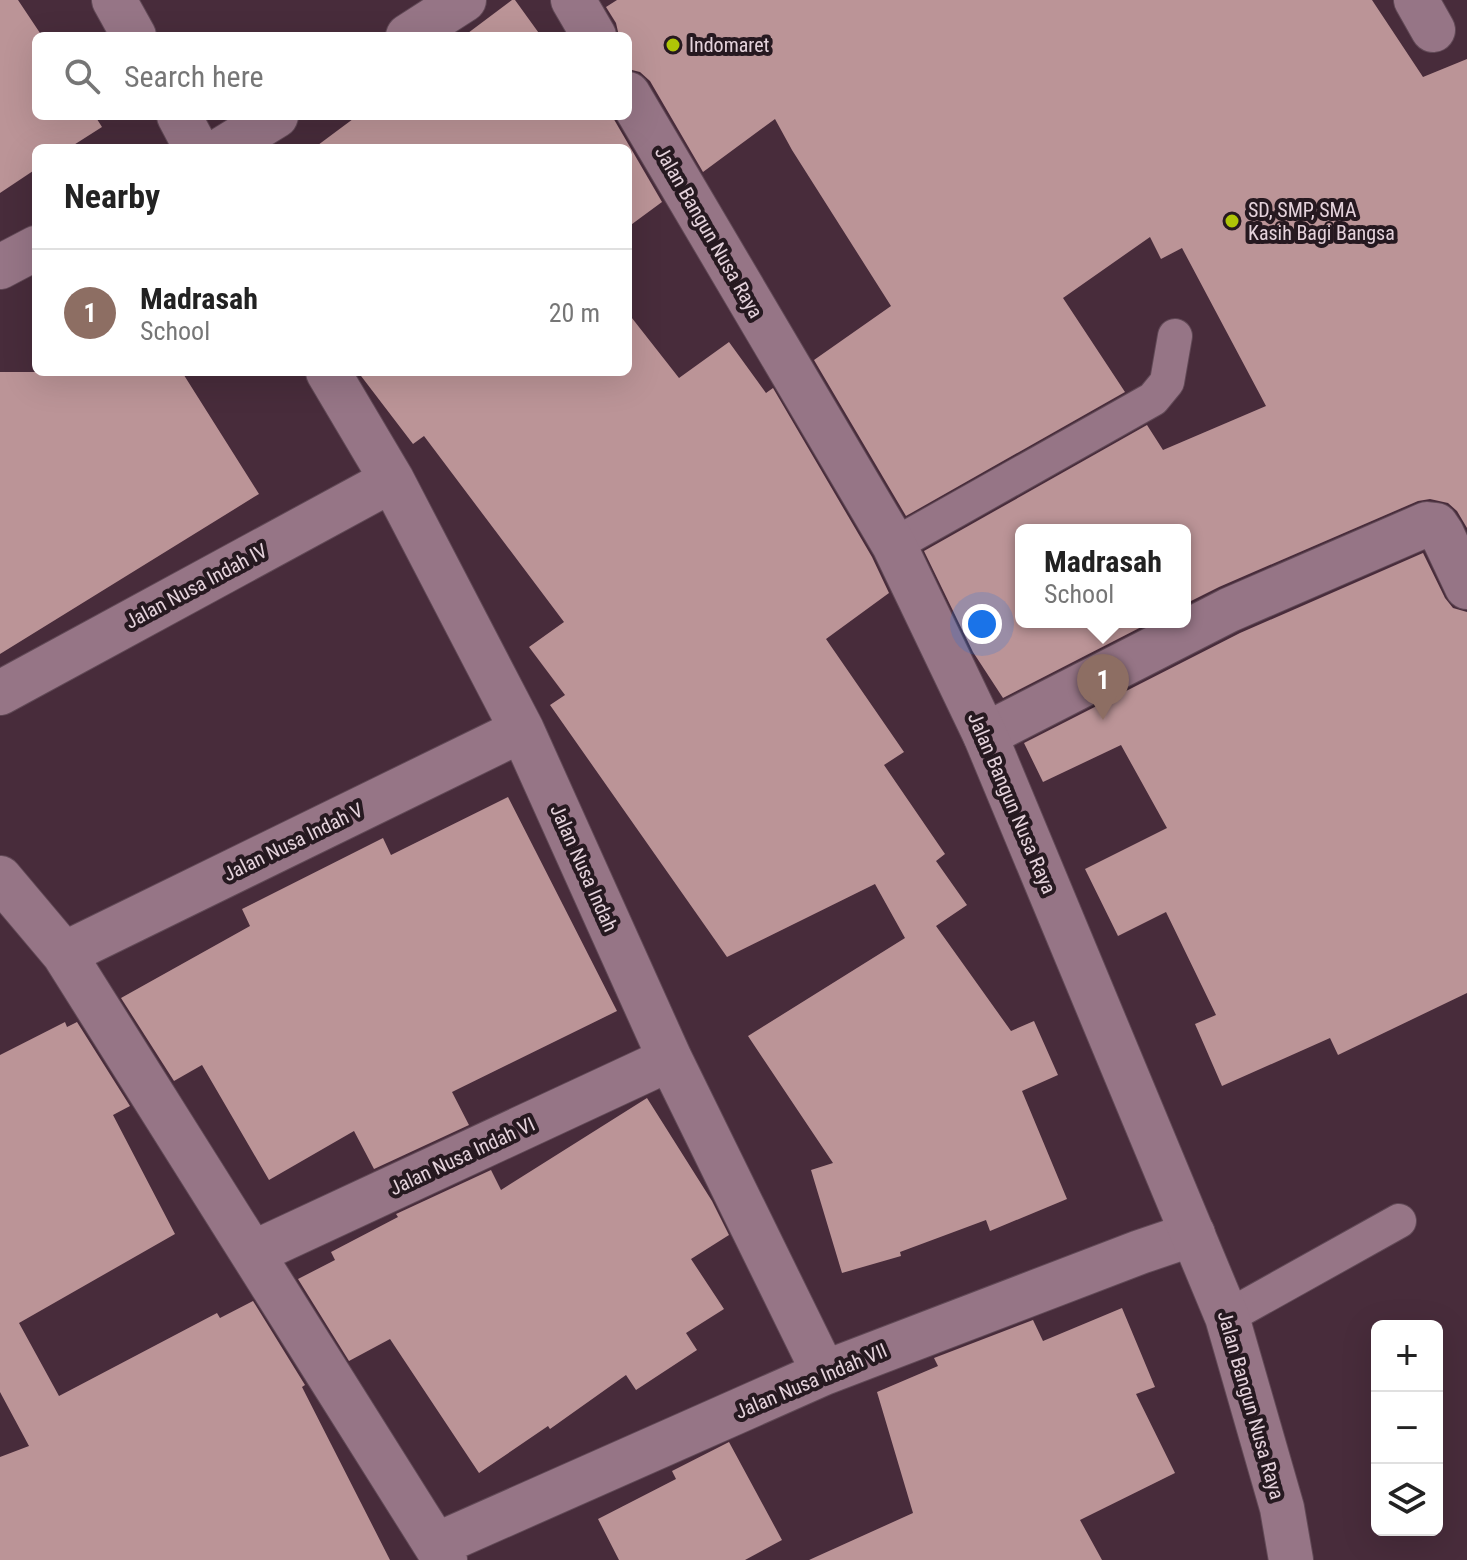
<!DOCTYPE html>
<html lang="en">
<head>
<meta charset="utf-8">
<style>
  :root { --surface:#fff; --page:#f6f6f6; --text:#222; --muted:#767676; --line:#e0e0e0; --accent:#616b16 }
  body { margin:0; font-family:"Roboto Condensed",sans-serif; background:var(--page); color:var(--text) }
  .controls { position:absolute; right:24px; bottom:24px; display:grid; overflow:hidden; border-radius:12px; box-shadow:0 8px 32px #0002 }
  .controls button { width:72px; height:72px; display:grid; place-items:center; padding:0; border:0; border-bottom:2px solid var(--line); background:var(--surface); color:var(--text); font:40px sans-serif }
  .you { position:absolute; left:982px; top:624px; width:28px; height:28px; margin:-20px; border:6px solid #fff; border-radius:50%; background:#1a73e8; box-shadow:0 0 0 12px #1a73e833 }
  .badge { display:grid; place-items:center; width:52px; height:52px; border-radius:50%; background:var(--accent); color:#fff; font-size:26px; font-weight:700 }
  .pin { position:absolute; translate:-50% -66px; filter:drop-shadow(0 2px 4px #0008) }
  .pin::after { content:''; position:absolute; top:42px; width:28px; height:24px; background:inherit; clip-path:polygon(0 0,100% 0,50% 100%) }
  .popup { position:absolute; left:1015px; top:524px; width:176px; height:104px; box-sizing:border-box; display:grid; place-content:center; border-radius:12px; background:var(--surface); filter:drop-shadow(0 2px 6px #0005); font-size:26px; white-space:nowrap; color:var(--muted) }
  .popup b { font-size:30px; color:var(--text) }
  .popup::after { content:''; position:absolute; left:50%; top:100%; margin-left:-16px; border:16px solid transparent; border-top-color:var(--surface) }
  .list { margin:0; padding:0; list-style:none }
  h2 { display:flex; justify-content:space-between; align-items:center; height:104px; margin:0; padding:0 32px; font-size:34px }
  h2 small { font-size:26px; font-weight:400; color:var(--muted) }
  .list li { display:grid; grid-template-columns:52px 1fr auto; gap:24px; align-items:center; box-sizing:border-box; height:128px; padding:0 32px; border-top:2px solid var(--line) }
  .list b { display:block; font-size:30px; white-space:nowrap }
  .list p { margin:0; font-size:26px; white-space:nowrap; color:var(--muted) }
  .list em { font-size:26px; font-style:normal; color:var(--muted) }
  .icon { flex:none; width:44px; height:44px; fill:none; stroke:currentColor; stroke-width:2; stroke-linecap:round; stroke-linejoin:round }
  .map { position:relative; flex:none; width:1467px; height:1560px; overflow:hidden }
  .search { position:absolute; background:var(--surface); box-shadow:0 8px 32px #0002; left:32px; top:32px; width:600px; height:88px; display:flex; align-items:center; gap:20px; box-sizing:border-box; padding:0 28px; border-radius:12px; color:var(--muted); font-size:30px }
  .panel { position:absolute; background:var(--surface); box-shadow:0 8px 32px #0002; left:32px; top:144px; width:600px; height:232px; border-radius:12px }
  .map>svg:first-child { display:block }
  .building { fill:#bb9497 }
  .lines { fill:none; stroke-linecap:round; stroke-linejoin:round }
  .service-casing { stroke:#614956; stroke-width:36 }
  .minor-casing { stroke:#614956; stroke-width:46 }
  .tertiary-casing { stroke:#614956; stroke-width:46 }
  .service { stroke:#967586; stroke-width:34 }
  .minor { stroke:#967586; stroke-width:44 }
  .tertiary { stroke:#967586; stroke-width:44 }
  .poi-dot { fill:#afc507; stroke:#261920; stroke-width:3 }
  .labels { text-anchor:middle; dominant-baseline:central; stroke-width:8; stroke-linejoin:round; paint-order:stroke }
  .poi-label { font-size:20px; fill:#e5d3dc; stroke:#261920; text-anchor:start }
  .street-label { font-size:20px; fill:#e5d3dc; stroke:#261920 }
</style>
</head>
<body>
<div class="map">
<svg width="1467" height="1560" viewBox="0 0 1467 1560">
  <rect width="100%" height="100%" fill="#482c3b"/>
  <path class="building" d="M 0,0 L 18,0 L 42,36 L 36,36 L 36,116 L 95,116 L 102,127 L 69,148 L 36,148 L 36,169 L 0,193 Z
    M 512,0 L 515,0 L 541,36 L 464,36 Z
    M 617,0 L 1372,0 L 1423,77 L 1467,59 L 1467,528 L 1457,511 L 1448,503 L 1430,499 L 1418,501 L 1219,587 L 1185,604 L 1185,530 L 1021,530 L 1021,622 L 1151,622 L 1003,698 L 973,652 L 924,551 L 1147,425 L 1163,450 L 1266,406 L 1182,248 L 1161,259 L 1150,237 L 1063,298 L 1125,392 L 906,516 L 814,360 L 891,306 L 792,150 L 775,119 L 703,172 L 650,81 L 640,72 L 628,69 L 628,36 L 619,36 L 616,23 L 606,7 Z
    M 357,116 L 612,116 L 662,202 L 628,227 L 628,148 L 314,148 Z
    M 628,313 L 679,378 L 729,342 L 766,393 L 773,388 L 872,557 L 889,593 L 826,639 L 904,752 L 884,765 L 945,854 L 936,861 L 967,905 L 936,926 L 1011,1031 L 1034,1021 L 1058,1075 L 1022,1091 L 1067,1199 L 990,1231 L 986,1220 L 900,1252 L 901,1256 L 842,1273 L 811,1170 L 833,1163 L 748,1036 L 905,938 L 875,884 L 727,957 L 550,705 L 565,695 L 529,647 L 564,622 L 424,436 L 413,444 L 358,372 L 628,372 Z
    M 0,372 L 182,372 L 259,494 L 0,654 Z
    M 1423,553 L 1445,598 L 1453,608 L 1467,612 L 1467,993 L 1338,1055 L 1330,1038 L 1222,1086 L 1195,1024 L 1216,1015 L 1166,912 L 1118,936 L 1085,869 L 1167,828 L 1121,745 L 1043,782 L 1024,743 L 1240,633 Z
    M 508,797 L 617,1011 L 452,1092 L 469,1125 L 374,1169 L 354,1131 L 269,1180 L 202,1065 L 174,1081 L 121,998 L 250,926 L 242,909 L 383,838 L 391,855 Z
    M 65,1022 L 67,1027 L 77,1022 L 130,1106 L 113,1115 L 175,1234 L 19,1323 L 59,1396 L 217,1313 L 220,1318 L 253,1301 L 305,1385 L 302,1387 L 390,1560 L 0,1560 L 0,1457 L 29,1446 L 0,1392 L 0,1055 Z
    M 647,1098 L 712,1201 L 729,1235 L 691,1259 L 724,1309 L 686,1333 L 697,1350 L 636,1390 L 626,1375 L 550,1429 L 548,1426 L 479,1473 L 390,1339 L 349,1361 L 298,1279 L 335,1260 L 331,1252 L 398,1217 L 396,1214 L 491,1170 L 501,1190 Z
    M 1122,1308 L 1155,1387 L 1136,1394 L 1175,1473 L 1080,1520 L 1102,1560 L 809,1560 L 913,1513 L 877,1392 L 938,1366 L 934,1358 L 1033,1320 L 1043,1341 Z
    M 729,1442 L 782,1540 L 745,1560 L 619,1560 L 598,1519 L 676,1479 L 672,1471 Z"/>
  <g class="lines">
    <defs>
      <path id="service" d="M 894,545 L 1153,399 L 1167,382 L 1175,336
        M 1227,1317 L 1399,1221"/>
      <path id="minor" d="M 114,0 L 134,36
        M 1416,0 L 1433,30
        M 408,36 L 464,0
        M 179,116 L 196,148
        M 224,148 L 276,116
        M 0,267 L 36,248
        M 328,372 L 392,480 L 522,730 L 670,1059 L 824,1373
        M 0,693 L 392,480
        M 985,735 L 1229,610 L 1427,524 L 1436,525 L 1442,534 L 1467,587
        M 0,878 L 64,954 L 445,1560
        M 64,954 L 522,730
        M 253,1253 L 670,1059
        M 436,1545 L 824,1373 L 1140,1252 L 1193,1234"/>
      <path id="tertiary" d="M 573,0 L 594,36
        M 628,94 L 894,545 L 985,735 L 1227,1317 L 1282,1508 L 1291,1560"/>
    </defs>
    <use href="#service" class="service-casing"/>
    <use href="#minor" class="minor-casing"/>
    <use href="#tertiary" class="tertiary-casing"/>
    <use href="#service" class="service"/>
    <use href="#minor" class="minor"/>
    <use href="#tertiary" class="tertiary"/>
  </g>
  <g class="poi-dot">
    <circle cx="673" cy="45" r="8"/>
    <circle cx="1232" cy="221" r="8"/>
  </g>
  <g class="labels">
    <g class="poi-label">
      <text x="689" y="45">Indomaret</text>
      <text x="1248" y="210">SD, SMP, SMA<tspan x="1248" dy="23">Kasih Bagi Bangsa</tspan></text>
    </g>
    <g class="street-label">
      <text transform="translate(709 232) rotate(60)">Jalan Bangun Nusa Raya</text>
      <text transform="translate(196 586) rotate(-28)">Jalan Nusa Indah IV</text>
      <text transform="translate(1012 803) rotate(67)">Jalan Bangun Nusa Raya</text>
      <text transform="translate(293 842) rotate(-26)">Jalan Nusa Indah V</text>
      <text transform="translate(584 868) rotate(66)">Jalan Nusa Indah</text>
      <text transform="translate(462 1156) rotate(-25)">Jalan Nusa Indah VI</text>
      <text transform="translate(811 1381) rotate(-23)">Jalan Nusa Indah VII</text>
      <text transform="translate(1251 1405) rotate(74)">Jalan Bangun Nusa Raya</text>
    </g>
  </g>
</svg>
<div class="controls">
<button>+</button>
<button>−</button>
<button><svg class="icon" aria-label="layers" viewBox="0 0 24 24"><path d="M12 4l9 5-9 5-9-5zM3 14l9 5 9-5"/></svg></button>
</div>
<div class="you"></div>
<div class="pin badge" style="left:1103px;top:720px;background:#8d6e63">1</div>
<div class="popup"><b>Madrasah</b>School</div>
<div class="search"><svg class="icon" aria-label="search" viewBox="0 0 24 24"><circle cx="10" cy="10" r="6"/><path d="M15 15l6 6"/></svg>Search here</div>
<section class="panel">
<h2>Nearby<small></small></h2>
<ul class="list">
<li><span class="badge" style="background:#8d6e63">1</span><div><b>Madrasah</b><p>School</p></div><em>20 m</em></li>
</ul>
</section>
</div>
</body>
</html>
